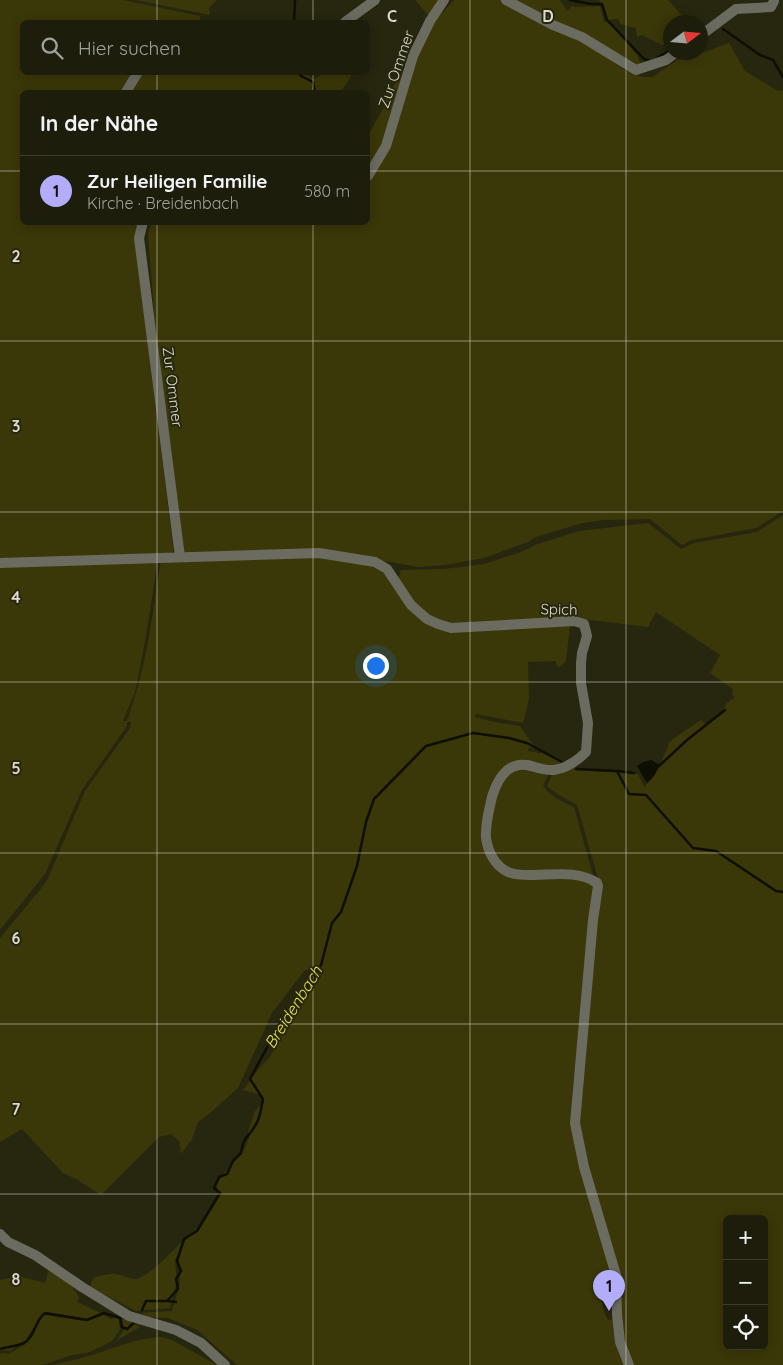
<!DOCTYPE html>
<html lang="de">
<head>
<meta charset="utf-8">
<style>
  :root { --surface:#1d1d0b; --page:#2a2a19; --text:#f1f3f6; --muted:#a0a29d; --line:#3b3b2c; --accent:#b3adf9 }
  body { margin:0; font-family:Quicksand,sans-serif; background:var(--page); color:var(--text) }
  .controls { position:absolute; right:15px; bottom:15px; display:grid; overflow:hidden; border-radius:8px; box-shadow:0 2px 12px #0003 }
  .controls button { width:45px; height:45px; display:grid; place-items:center; padding:0; border:0; border-bottom:1px solid var(--line); background:var(--surface); color:var(--text); font:25px sans-serif }
  .compass { position:absolute; left:663px; top:15px; width:45px; height:45px; border-radius:50%; background:var(--surface); box-shadow:0 2px 12px #0003; rotate:74deg }
  .you { position:absolute; left:375px; top:665px; width:18px; height:18px; margin:-12px; border:4px solid #fff; border-radius:50%; background:#1a73e8; box-shadow:0 0 0 8px #1a73e833 }
  .badge { display:grid; place-items:center; width:32px; height:32px; border-radius:50%; background:var(--accent); color:#111; font-size:16px; font-weight:700 }
  .pin { position:absolute; translate:-50% -41px; filter:drop-shadow(0 1px 2px #0008) }
  .pin::after { content:''; position:absolute; top:26px; width:18px; height:15px; background:inherit; clip-path:polygon(0 0,100% 0,50% 100%) }
  .list { margin:0; padding:0; list-style:none }
  h2 { display:flex; justify-content:space-between; align-items:center; height:65px; margin:0; padding:0 20px; font-size:21px }
  h2 small { font-size:16px; font-weight:400; color:var(--muted) }
  .list li { display:grid; grid-template-columns:32px 1fr auto; gap:15px; align-items:center; box-sizing:border-box; height:70px; padding:0 20px; border-top:1px solid var(--line) }
  .list b { display:block; font-size:19px; white-space:nowrap }
  .list p { margin:0; font-size:16px; white-space:nowrap; color:var(--muted) }
  .list em { font-size:16px; font-style:normal; color:var(--muted) }
  .icon { flex:none; width:28px; height:28px; fill:none; stroke:currentColor; stroke-width:2; stroke-linecap:round; stroke-linejoin:round }
  .map { position:relative; flex:none; width:783px; height:1365px; overflow:hidden }
  .search { position:absolute; background:var(--surface); box-shadow:0 2px 12px #0003; left:20px; top:20px; width:350px; height:55px; display:flex; align-items:center; gap:12px; box-sizing:border-box; padding:0 18px; border-radius:8px; color:var(--muted); font-size:19px }
  .panel { position:absolute; background:var(--surface); box-shadow:0 2px 12px #0003; left:20px; top:90px; width:350px; height:135px; border-radius:8px }
  .map>svg:first-child { display:block }
  .green { fill:#3a3808; fill-rule:evenodd }
  .water { fill:#0e0e03 }
  .lines { fill:none; stroke-linecap:round; stroke-linejoin:round }
  .stream { stroke:#0e0e03; stroke-width:2.5 }
  .minor { stroke:#6b6b60; stroke-width:10 }
  .grid { fill:none; stroke:#dbdbcc; stroke-width:1; stroke-opacity:0.55 }
  .labels { text-anchor:middle; dominant-baseline:central; stroke-width:4; stroke-linejoin:round; paint-order:stroke }
  .street-label { font-size:15px; fill:#dbdbcc; stroke:#27270f }
  .water-label { font-size:16px; font-style:italic; fill:#e6e156; stroke:#27270f }
  .grid-label { font-size:16px; text-anchor:middle; font-weight:bold; fill:#dbdbcc; stroke:#27270f; stroke-width:4; stroke-linejoin:round; paint-order:stroke }
</style>
</head>
<body>
<div class="map">
<svg width="783" height="1365" viewBox="0 0 783 1365">
  <rect width="100%" height="100%" fill="#27270f"/>
  <path class="green" d="M 0,0 L 123,0 L 200,16 L 200,22 L 22,22 L 22,72 L 303,72 L 314,79 L 324,73 L 353,73 L 341,92 L 22,92 L 22,222 L 142,223 L 150,363 L 174,555 L 0,559 Z
    M 136,0 L 217,0 L 209,8 L 210,15 Z
    M 415,0 L 443,0 L 428,15 Z
    M 454,0 L 503,0 L 551,27 L 599,52 L 623,69 L 642,77 L 653,77 L 687,53 L 699,54 L 729,43 L 745,71 L 778,91 L 783,90 L 783,511 L 756,528 L 692,540 L 682,545 L 650,519 L 604,520 L 582,523 L 536,537 L 528,542 L 484,558 L 445,565 L 418,567 L 390,562 L 359,559 L 180,554 L 158,362 L 148,234 L 151,223 L 368,222 L 368,181 L 370,180 L 380,166 L 396,129 L 417,54 L 434,22 Z
    M 516,0 L 560,0 L 567,11 L 572,6 L 576,7 L 600,6 L 604,22 L 610,22 L 637,55 L 641,65 L 645,69 Z
    M 599,0 L 668,0 L 688,22 L 670,22 L 670,42 L 662,45 L 642,35 L 637,37 L 636,28 L 620,24 L 618,19 L 606,20 L 602,6 Z
    M 404,71 L 383,140 L 376,159 L 368,168 L 368,135 L 386,104 L 384,99 Z
    M 783,515 L 783,1365 L 633,1365 L 624,1341 L 621,1320 L 620,1284 L 587,1168 L 578,1125 L 598,878 L 577,805 L 559,795 L 547,786 L 554,770 L 574,767 L 576,770 L 638,774 L 644,787 L 654,776 L 660,765 L 670,741 L 701,720 L 706,724 L 722,711 L 727,703 L 735,697 L 732,694 L 733,689 L 710,673 L 720,655 L 656,612 L 648,627 L 591,620 L 499,625 L 443,623 L 426,613 L 412,601 L 398,578 L 401,570 L 444,569 L 484,564 L 521,552 L 538,544 L 579,531 L 648,523 L 681,549 L 694,543 L 757,532 ZM 727,1219 L 764,1219 L 764,1346 L 727,1346 Z
    M 305,556 L 361,562 L 378,568 L 438,628 L 570,626 L 566,661 L 559,668 L 555,661 L 528,662 L 529,699 L 523,723 L 476,714 L 475,717 L 494,722 L 520,726 L 536,749 L 529,747 L 528,751 C 541,753 554,754 565,765 L 552,767 L 543,785 C 549,796 563,802 574,807 L 594,879 L 576,876 L 595,887 L 572,1096 L 609,1255 L 615,1296 L 602,1299 L 603,1308 L 607,1319 L 610,1320 L 615,1318 L 626,1365 L 237,1365 L 197,1330 L 168,1318 L 149,1317 L 140,1313 L 172,1311 L 180,1283 L 178,1259 L 185,1241 L 201,1224 L 211,1210 L 220,1192 L 216,1186 L 223,1174 L 229,1168 L 237,1156 L 244,1150 L 249,1138 L 248,1131 L 255,1111 L 264,1102 L 262,1095 L 243,1090 L 261,1066 L 270,1057 L 280,1036 L 314,987 L 317,965 L 304,971 L 272,1013 L 238,1088 L 209,1114 L 198,1122 L 192,1139 L 181,1154 L 179,1141 L 171,1134 L 159,1137 L 101,1195 L 76,1179 L 63,1173 L 22,1129 L 0,1142 L 0,938 L 43,886 L 48,878 L 85,791 L 130,728 L 131,722 L 127,722 L 127,726 L 82,790 L 45,874 L 0,930 L 0,565 L 158,558 L 145,642 L 135,692 L 123,721 L 127,721 C 146,669 153,614 161,559 Z
    M 184,1240 L 175,1260 L 177,1281 L 170,1308 L 136,1311 L 91,1288 L 91,1283 L 93,1278 C 98,1276 112,1273 116,1274 C 122,1275 129,1279 135,1279 C 148,1278 174,1249 184,1240 Z
    M 50,1266 L 66,1278 L 79,1297 L 77,1302 L 101,1313 L 87,1319 L 78,1317 L 43,1313 L 25,1341 L 10,1351 L 5,1350 L 0,1351 L 0,1280 L 18,1276 L 45,1283 Z
    M 43,1315 L 87,1321 L 103,1315 L 111,1319 L 118,1317 L 120,1330 L 112,1341 L 90,1352 L 69,1356 L 46,1364 L 39,1365 L 0,1365 L 0,1354 L 5,1353 L 9,1354 L 27,1343 Z
    M 122,1319 L 125,1319 L 140,1327 L 117,1340 L 124,1330 Z
    M 162,1337 L 172,1340 L 217,1365 L 53,1365 C 67,1361 81,1359 95,1354 C 117,1347 138,1338 162,1337 Z"/>
  <path class="water" d="M 651,760 L 660,765 L 654,776 L 647,783 L 637,766 L 643,762 Z"/>
  <g class="lines">
    <path class="stream" d="M 570,0 L 591,4 L 602,4 L 607,20 L 644,59 L 650,61
      M 294,22 L 295,0
      M 723,29 L 760,55 L 773,60 L 783,77
      M 657,58 L 670,50
      M 298,72 L 301,76 L 313,82 L 315,92
      M 659,766 L 687,740 L 725,710
      M 576,769 L 617,771 L 629,794 L 646,795 L 693,848 L 716,851 L 776,891 L 783,892
      M 618,771 L 634,773
      M 168,1301 L 176,1302
      M 142,1310 L 146,1301 L 167,1301 L 178,1289 L 176,1279 L 181,1271 L 177,1261 L 184,1239 L 197,1231 L 220,1193 L 214,1188 L 219,1177 L 227,1174 L 233,1161 L 241,1153 C 244,1137 245,1141 253,1129 C 260,1120 261,1109 263,1099 L 250,1079 L 283,1018 L 310,982 L 321,965 L 332,923 L 341,912 L 357,866 L 366,822 L 374,799 L 426,746 L 473,733 L 509,738 L 527,743 L 562,762
      M 0,1349 C 7,1347 17,1346 24,1343 C 35,1337 35,1320 45,1313 L 87,1320 L 104,1313 L 120,1318 L 122,1327 L 127,1329 L 136,1321"/>
    <path class="minor" d="M 506,0 L 553,25 L 582,37 L 636,70 L 666,60 L 677,52
      M 345,22 L 375,0
      M 700,36 L 736,9 L 771,7 L 774,1
      M 126,92 L 138,72
      M 368,176 L 386,146 L 413,56 L 430,21 L 444,0
      M 143,222 L 139,238 L 180,557
      M 0,563 L 319,553 L 375,562 L 387,569 L 411,605 L 427,619 L 438,624 L 451,628 L 574,621 L 584,624 L 587,636 L 582,653 L 581,663 L 581,683 L 588,723 L 586,752 C 577,761 567,768 554,770 C 545,771 536,767 527,765 C 507,762 497,780 492,797 C 489,811 485,824 486,838 C 488,852 495,866 508,872 C 515,875 523,875 530,875 C 553,875 578,870 597,883 L 598,886 L 593,920 L 575,1123 L 584,1167 L 616,1275 L 617,1315 L 620,1342 L 629,1365
      M 0,1234 L 8,1242 L 35,1255 L 82,1287 L 129,1316 L 176,1330 L 201,1343 L 225,1365"/>
  </g>
  <path class="grid" d="M 157,0 L 157,22M 313,0 L 313,22M 470,0 L 470,1365M 626,0 L 626,1365M 157,72 L 157,92M 313,72 L 313,92M 0,171 L 22,171M 368,171 L 783,171M 157,222 L 157,1365M 313,222 L 313,1365M 0,341 L 783,341M 0,512 L 783,512M 0,682 L 783,682M 0,853 L 783,853M 0,1024 L 783,1024M 0,1194 L 783,1194"/>
  <g class="labels">
    <g class="street-label">
      <text transform="translate(396 69) rotate(-71)">Zur Ommer</text>
      <text transform="translate(173 387) rotate(83)">Zur Ommer</text>
      <text transform="translate(559 609) rotate(1)">Spich</text>
    </g>
    <g class="water-label">
      <text transform="translate(293 1007) rotate(-58)">Breidenbach</text>
    </g>
  </g>
  <g class="grid-label">
    <text x="392" y="22">C</text>
    <text x="548" y="22">D</text>
    <text x="16" y="262">2</text>
    <text x="16" y="432">3</text>
    <text x="16" y="603">4</text>
    <text x="16" y="774">5</text>
    <text x="16" y="944">6</text>
    <text x="16" y="1115">7</text>
    <text x="16" y="1285">8</text>
  </g>
</svg>
<div class="controls">
<button>+</button>
<button>−</button>
<button><svg class="icon" aria-label="locate" viewBox="0 0 24 24"><circle cx="12" cy="12" r="6"/><path d="M12 2v4M12 18v4M2 12h4M18 12h4"/></svg></button>
</div>
<svg class="compass" viewBox="-18 -18 36 36"><path d="M0-13l5 13h-10z" fill="#e53935"/><path d="M0 13l5-13h-10z" fill="#a0a29d"/></svg>
<div class="you"></div>
<div class="pin badge" style="left:609px;top:1311px">1</div>
<div class="search"><svg class="icon" aria-label="search" viewBox="0 0 24 24"><circle cx="10" cy="10" r="6"/><path d="M15 15l6 6"/></svg>Hier suchen</div>
<section class="panel">
<h2>In der Nähe<small></small></h2>
<ul class="list">
<li><span class="badge">1</span><div><b>Zur Heiligen Familie</b><p>Kirche · Breidenbach</p></div><em>580 m</em></li>
</ul>
</section>
</div>
</body>
</html>
